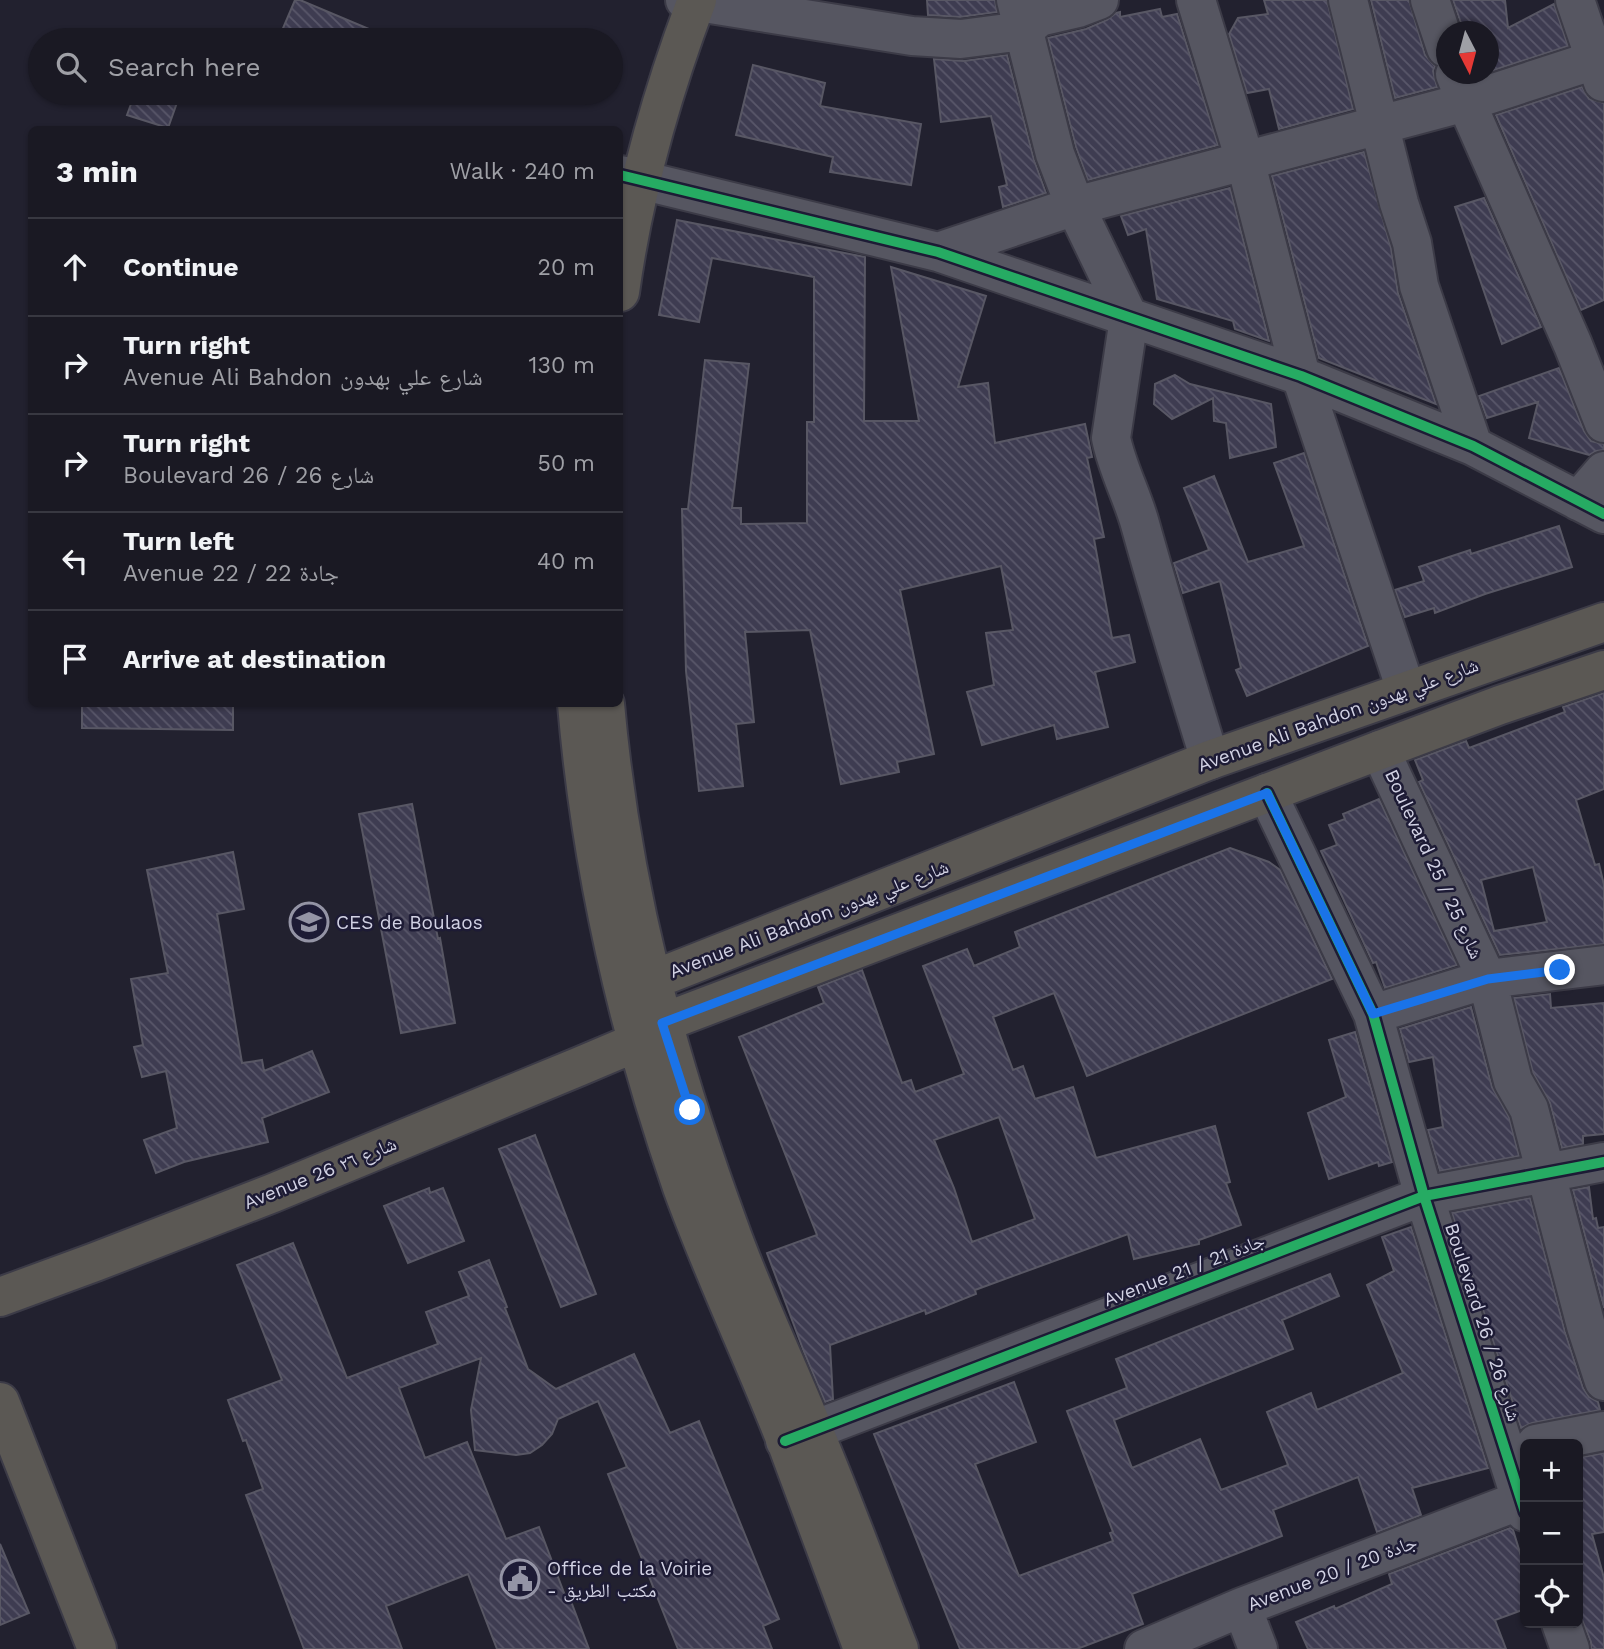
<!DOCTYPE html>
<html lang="en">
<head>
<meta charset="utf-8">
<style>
  :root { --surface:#1a1923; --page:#272630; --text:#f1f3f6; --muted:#9fa0a6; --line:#383841 }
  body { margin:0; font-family:"Work Sans","Noto Naskh Arabic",sans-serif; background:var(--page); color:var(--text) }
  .controls { position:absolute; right:21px; bottom:21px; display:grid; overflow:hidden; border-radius:10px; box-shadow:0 2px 5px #0004 }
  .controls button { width:63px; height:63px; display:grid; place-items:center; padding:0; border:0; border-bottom:2px solid var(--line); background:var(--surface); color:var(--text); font:35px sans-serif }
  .compass { position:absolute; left:1436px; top:21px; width:63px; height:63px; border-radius:50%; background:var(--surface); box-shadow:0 2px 5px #0004; rotate:174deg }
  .stop { position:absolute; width:21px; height:21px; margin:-16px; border:5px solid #1a73e8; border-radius:50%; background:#fff }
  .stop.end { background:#1a73e8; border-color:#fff; box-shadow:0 2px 7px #0008 }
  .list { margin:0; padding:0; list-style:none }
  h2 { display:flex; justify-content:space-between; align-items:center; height:91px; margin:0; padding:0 28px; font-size:30px }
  h2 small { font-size:23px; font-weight:400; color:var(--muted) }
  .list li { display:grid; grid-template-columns:46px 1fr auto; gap:21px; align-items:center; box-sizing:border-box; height:98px; padding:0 28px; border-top:2px solid var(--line) }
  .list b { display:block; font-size:26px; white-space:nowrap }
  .list p { margin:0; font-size:23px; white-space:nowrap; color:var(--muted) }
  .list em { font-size:23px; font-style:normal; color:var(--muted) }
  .icon { flex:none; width:38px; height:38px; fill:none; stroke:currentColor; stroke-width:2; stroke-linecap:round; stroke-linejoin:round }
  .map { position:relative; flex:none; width:1604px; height:1649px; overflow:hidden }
  .search { position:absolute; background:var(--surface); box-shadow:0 2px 5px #0004; left:28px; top:28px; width:595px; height:77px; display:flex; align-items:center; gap:18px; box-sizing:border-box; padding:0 24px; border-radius:38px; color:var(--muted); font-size:26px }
  .panel { position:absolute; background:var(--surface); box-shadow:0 2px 5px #0004; left:28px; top:126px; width:595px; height:581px; border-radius:10px }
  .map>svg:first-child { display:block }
  .building { fill:url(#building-back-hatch); stroke:#585764; stroke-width:2; fill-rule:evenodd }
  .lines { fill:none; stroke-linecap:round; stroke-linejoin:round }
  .minor-casing { stroke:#3c3b47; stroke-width:42 }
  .major-casing { stroke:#3c3b47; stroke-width:42 }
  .minor { stroke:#565661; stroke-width:38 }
  .major { stroke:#5b5854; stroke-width:38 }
  .cycleway-casing { stroke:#1d1b35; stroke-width:15 }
  .cycleway { stroke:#26ab63; stroke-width:10 }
  .route { stroke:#1a73e8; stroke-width:9 }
  .labels { text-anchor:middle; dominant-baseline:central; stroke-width:5; stroke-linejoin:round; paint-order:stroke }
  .street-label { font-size:19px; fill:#d2d2e4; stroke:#1d1b35 }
  .poi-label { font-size:19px; fill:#d2d2e4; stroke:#1d1b35; text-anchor:start }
</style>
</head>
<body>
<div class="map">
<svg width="1604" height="1649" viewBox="0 0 1604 1649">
  <defs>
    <pattern id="building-back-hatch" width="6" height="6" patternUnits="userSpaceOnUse" patternTransform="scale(1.75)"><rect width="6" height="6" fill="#3e3c51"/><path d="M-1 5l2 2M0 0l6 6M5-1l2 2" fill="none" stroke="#59576a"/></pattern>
  </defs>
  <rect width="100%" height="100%" fill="#22212f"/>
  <path class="building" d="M 295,0 L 300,0 L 395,40 L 278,40 Z
    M 927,0 L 995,0 L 997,12 L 960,17 L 928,15 Z
    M 1264,0 L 1327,0 L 1353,109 L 1279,129 L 1269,89 L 1247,93 L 1229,34 L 1238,18 L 1268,14 Z
    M 1371,0 L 1409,0 L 1425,55 L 1435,66 L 1433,71 L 1437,87 L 1395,98 Z
    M 1453,0 L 1505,0 L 1508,28 L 1554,4 L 1568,46 L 1488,72 L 1488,32 L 1464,32 Z
    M 1160,9 L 1162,17 L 1177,14 L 1218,145 L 1088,180 L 1076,147 L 1048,38 L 1086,29 L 1107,20 L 1116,13 L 1120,12 L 1120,17 Z
    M 1007,55 L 1034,160 L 1046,193 L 1003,207 L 999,187 L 1007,185 L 991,116 L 941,122 L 934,59 L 964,61 Z
    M 753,65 L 825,83 L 820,106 L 921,124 L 911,185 L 830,172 L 833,157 L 736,135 Z
    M 1582,87 L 1589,99 L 1604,103 L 1604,300 L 1581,310 L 1496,115 Z
    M 135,93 L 165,93 L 179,97 L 168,128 L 127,115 Z
    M 1364,152 L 1391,248 L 1398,293 L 1436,404 L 1319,358 L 1272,176 Z
    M 1230,188 L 1269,341 L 1235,329 L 1233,321 L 1157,299 L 1146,229 L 1128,235 L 1121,216 Z
    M 1484,198 L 1541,327 L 1502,344 L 1455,207 Z
    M 677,220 L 865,257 L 864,421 L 919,421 L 891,267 L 986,296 L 958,387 L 988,383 L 995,443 L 1085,424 L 1092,457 L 1087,458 L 1104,537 L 1094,539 L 1112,638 L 1129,635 L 1135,662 L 1095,672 L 1108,727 L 1057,739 L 1054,725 L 982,745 L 967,692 L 994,685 L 986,633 L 1013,630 L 1001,566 L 900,590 L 934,754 L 897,762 L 899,772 L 841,784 L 810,630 L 745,632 L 754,722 L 736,724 L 743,786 L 699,791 L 686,671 L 682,509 L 688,509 L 705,360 L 749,364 L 732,508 L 741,508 L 741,524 L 807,523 L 807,422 L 814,422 L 814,277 L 712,258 L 699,322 L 659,315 Z
    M 1559,368 L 1584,431 L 1591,441 L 1604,444 L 1604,450 L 1596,451 L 1589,455 L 1529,438 L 1538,402 L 1487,418 L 1479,396 Z
    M 1175,375 L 1190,384 L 1271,404 L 1276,447 L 1230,458 L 1226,423 L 1214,421 L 1213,398 L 1172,419 L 1154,404 L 1155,384 Z
    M 1304,453 L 1368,646 L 1247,696 L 1236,670 L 1241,668 L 1220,581 L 1183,593 L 1174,563 L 1209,550 L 1184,488 L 1214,476 L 1248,562 L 1304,546 L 1274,463 Z
    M 1559,526 L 1572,567 L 1485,594 L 1435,613 L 1434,608 L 1405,617 L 1395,590 L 1424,581 L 1419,567 L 1470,550 L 1471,554 Z
    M 1604,693 L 1604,789 L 1576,800 L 1595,865 L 1599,864 L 1604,885 L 1604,944 L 1500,955 L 1419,782 L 1423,780 L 1415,760 L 1466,741 L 1469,748 L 1565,712 L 1563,707 ZM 1533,867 L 1547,922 L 1494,931 L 1481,880 Z
    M 82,704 L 233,704 L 233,730 L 82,728 Z
    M 1379,799 L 1457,965 L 1385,988 L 1376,962 L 1373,963 L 1321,851 L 1337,845 L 1329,825 L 1345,819 L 1343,814 Z
    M 412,804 L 438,939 L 440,938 L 455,1023 L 401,1033 L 359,814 Z
    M 1230,848 L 1269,862 L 1280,870 L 1332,979 L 1087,1076 L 1054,993 L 993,1017 L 1013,1070 L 1023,1066 L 1035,1099 L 1073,1087 L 1096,1158 L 1215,1126 L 1230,1182 L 1226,1183 L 1241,1225 L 1199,1240 L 1199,1244 L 1134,1259 L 1128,1234 L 975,1290 L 976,1294 L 926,1314 L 925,1310 L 830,1345 L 833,1399 L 825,1402 L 804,1352 L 767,1253 L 817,1235 L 739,1037 L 824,1003 L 818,987 L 862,970 L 902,1083 L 911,1080 L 915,1092 L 964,1074 L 923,966 L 967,949 L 974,966 L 1020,947 L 1015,932 ZM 999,1117 L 1035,1219 L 972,1242 L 954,1188 L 934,1140 Z
    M 233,852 L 244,909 L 217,914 L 242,1063 L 262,1060 L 264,1071 L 312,1051 L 329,1092 L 262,1118 L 268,1142 L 184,1162 L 156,1173 L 144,1140 L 177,1128 L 166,1071 L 142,1077 L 134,1047 L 143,1045 L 131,979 L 168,973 L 147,870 Z
    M 1550,994 L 1551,1008 L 1604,1003 L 1604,1134 L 1583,1136 L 1583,1144 L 1562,1148 L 1550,1103 L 1533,1073 L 1514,998 Z
    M 1471,1007 L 1492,1087 L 1509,1117 L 1519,1156 L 1440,1171 L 1428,1130 L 1443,1127 L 1433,1057 L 1409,1062 L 1400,1029 Z
    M 1355,1032 L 1392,1162 L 1379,1166 L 1378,1162 L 1329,1179 L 1308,1113 L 1346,1097 L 1329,1040 Z
    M 535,1135 L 596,1294 L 561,1307 L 499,1149 Z
    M 1589,1187 L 1593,1219 L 1596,1218 L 1598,1228 L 1604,1227 L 1604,1308 L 1573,1190 Z
    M 429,1188 L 430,1193 L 443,1188 L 464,1241 L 408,1263 L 384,1206 Z
    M 1530,1198 L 1565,1332 L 1583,1388 L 1589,1397 L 1598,1402 L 1600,1410 L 1532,1423 L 1521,1428 L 1452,1213 Z
    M 1411,1227 L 1488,1468 L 1412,1488 L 1421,1515 L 1377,1532 L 1358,1477 L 1273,1510 L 1282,1536 L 1132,1594 L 1143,1624 L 1077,1649 L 960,1649 L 874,1434 L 1014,1382 L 1036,1442 L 975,1464 L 1019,1576 L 1113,1541 L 1110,1533 L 1113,1532 L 1067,1411 L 1127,1388 L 1116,1359 L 1330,1274 L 1339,1296 L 1282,1320 L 1293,1349 L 1114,1420 L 1132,1468 L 1200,1439 L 1221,1490 L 1288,1465 L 1267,1412 L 1311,1393 L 1317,1410 L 1403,1373 L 1367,1285 L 1394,1271 L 1382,1237 Z
    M 293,1243 L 347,1378 L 438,1344 L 426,1312 L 469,1296 L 459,1272 L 489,1260 L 507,1307 L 505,1308 L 528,1369 L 556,1389 L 634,1354 L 670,1433 L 699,1421 L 779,1619 L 763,1626 L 772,1649 L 678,1649 L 608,1474 L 627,1467 L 598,1401 L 558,1419 L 552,1434 L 542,1445 L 530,1453 L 516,1455 L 475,1450 L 471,1410 L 481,1358 L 399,1388 L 425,1458 L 467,1442 L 506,1539 L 539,1527 L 566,1598 L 569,1596 L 589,1649 L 497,1649 L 468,1574 L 386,1606 L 402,1649 L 304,1649 L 246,1495 L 263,1489 L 246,1440 L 243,1441 L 228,1400 L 282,1380 L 237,1265 Z
    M 1604,1453 L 1604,1532 L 1592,1534 L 1604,1578 L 1604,1649 L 1591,1649 L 1591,1642 L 1578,1610 L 1578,1458 Z
    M 1510,1528 L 1513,1530 L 1525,1569 L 1525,1609 L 1495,1620 L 1506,1649 L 1308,1649 L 1296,1622 L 1334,1606 L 1335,1609 L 1392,1584 L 1389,1574 Z
    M 0,1544 L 29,1613 L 0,1625 Z"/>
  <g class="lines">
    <defs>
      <path id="minor" d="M 685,0 L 912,36 L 961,39 L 1023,31 L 1039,17 L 1078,8 L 1099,0
        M 1016,0 L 1055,154 L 1075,206 L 1129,318 L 1111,438 C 1117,468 1132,495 1140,524 C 1162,603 1186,682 1210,760
        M 1196,0 L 1245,160 L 1301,376 L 1406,690
        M 1348,0 L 1399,203 L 1412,243 L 1419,286 L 1473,446
        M 1430,0 L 1446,48
        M 1575,0 L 1603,82
        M 1455,74 L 1466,102 L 1573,345 L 1604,423
        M 620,175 L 938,252 L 1301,376 L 1473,446 L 1604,514
        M 938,252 L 1075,206 L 1466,102 L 1604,57
        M 1578,501 L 1604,471
        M 1380,750 L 1487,979 L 1513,1081 L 1529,1109 L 1586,1326 L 1604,1381
        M 1267,793 L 1373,1014 L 1424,1196 L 1525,1512
        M 1373,1014 L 1487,979 L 1604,965
        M 785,1441 L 1424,1196 L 1604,1162
        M 1536,1444 L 1604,1431
        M 1242,1607 L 1258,1649
        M 1561,1623 L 1570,1649
        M 1144,1649 L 1242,1607 L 1521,1500"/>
      <path id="major" d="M 620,292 C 634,191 661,95 697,0
        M 577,704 C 591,868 628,1031 682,1187 C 713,1273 753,1356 786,1441 C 812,1510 837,1580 863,1649
        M 605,704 C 621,885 666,1056 729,1227 C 753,1295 785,1360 812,1427 C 843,1500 870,1575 899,1649
        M 637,1042 L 650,981 L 1210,760 L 1604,622
        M 0,1297 L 95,1262 L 273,1193 L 578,1067 L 637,1042 L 662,1023 L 1380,750 L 1500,705 L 1604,670
        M 0,1402 L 97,1649"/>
    </defs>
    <use href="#minor" class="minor-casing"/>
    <use href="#major" class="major-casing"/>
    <use href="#minor" class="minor"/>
    <use href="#major" class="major"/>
    <defs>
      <path id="cycleway" d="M 620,175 L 938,252 L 1301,376 L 1473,446 L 1604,514
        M 1267,793 L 1373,1014 L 1424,1196 L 1525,1512
        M 785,1441 L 1424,1196 L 1604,1162"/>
    </defs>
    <use href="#cycleway" class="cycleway-casing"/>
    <use href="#cycleway" class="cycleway"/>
  </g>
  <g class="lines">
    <path class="route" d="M 690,1110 L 662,1023 L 1267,793 L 1373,1014 L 1488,979 L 1560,970"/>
  </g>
  <defs>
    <symbol id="school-ring" viewBox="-11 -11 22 22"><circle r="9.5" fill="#1d1b35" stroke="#9494a5" stroke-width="1.5"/><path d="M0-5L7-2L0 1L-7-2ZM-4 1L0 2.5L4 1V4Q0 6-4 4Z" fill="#9494a5"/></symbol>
    <symbol id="civic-ring" viewBox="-11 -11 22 22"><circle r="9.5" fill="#1d1b35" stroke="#9494a5" stroke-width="1.5"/><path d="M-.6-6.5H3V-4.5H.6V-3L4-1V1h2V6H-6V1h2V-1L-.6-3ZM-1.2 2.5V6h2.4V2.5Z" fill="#9494a5"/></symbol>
  </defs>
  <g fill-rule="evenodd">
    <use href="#school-ring" x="287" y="900" width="44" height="44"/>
    <use href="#civic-ring" x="498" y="1557" width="44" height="44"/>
  </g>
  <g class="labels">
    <g class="street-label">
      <text transform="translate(1338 715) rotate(-20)">Avenue Ali Bahdon شارع علي بهدون</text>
      <text transform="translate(1434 864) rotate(65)">Boulevard 25 / شارع 25</text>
      <text transform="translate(809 919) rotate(-21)">Avenue Ali Bahdon شارع علي بهدون</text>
      <text transform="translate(320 1173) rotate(-22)">Avenue 26 شارع ٢٦</text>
      <text transform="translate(1184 1270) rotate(-21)">Avenue 21 / جادة 21</text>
      <text transform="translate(1483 1322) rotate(72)">Boulevard 26 / شارع 26</text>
      <text transform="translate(1332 1573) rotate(-21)">Avenue 20 / جادة 20</text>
    </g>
    <g class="poi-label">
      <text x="336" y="922">CES de Boulaos</text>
      <text x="547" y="1568">Office de la Voirie<tspan x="547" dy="22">- مكتب الطريق</tspan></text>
    </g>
  </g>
</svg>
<div class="controls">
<button>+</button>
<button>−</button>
<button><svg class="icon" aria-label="locate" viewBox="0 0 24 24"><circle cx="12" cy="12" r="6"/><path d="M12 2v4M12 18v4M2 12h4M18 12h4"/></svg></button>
</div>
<svg class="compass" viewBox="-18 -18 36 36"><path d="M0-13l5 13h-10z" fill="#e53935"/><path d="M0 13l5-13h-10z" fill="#9fa0a6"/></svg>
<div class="stop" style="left:690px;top:1110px"></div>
<div class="stop end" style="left:1560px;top:970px"></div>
<div class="search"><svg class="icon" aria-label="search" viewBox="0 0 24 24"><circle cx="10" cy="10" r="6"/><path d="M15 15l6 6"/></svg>Search here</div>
<section class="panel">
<h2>3 min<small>Walk · 240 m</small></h2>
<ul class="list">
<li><svg class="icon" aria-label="ahead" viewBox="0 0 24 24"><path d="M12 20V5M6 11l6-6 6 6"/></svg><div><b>Continue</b></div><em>20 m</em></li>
<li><svg class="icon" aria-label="right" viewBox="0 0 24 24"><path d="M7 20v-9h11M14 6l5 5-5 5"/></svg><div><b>Turn right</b><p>Avenue Ali Bahdon شارع علي بهدون</p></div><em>130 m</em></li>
<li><svg class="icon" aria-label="right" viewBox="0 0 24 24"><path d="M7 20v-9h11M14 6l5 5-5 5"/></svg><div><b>Turn right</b><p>Boulevard 26 / شارع 26</p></div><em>50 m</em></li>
<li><svg class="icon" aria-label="left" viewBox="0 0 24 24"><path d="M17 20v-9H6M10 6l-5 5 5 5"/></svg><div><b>Turn left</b><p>Avenue 22 / جادة 22</p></div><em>40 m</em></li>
<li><svg class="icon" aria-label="arrive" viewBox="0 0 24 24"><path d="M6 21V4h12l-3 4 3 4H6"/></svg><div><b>Arrive at destination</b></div></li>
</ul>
</section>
</div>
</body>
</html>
